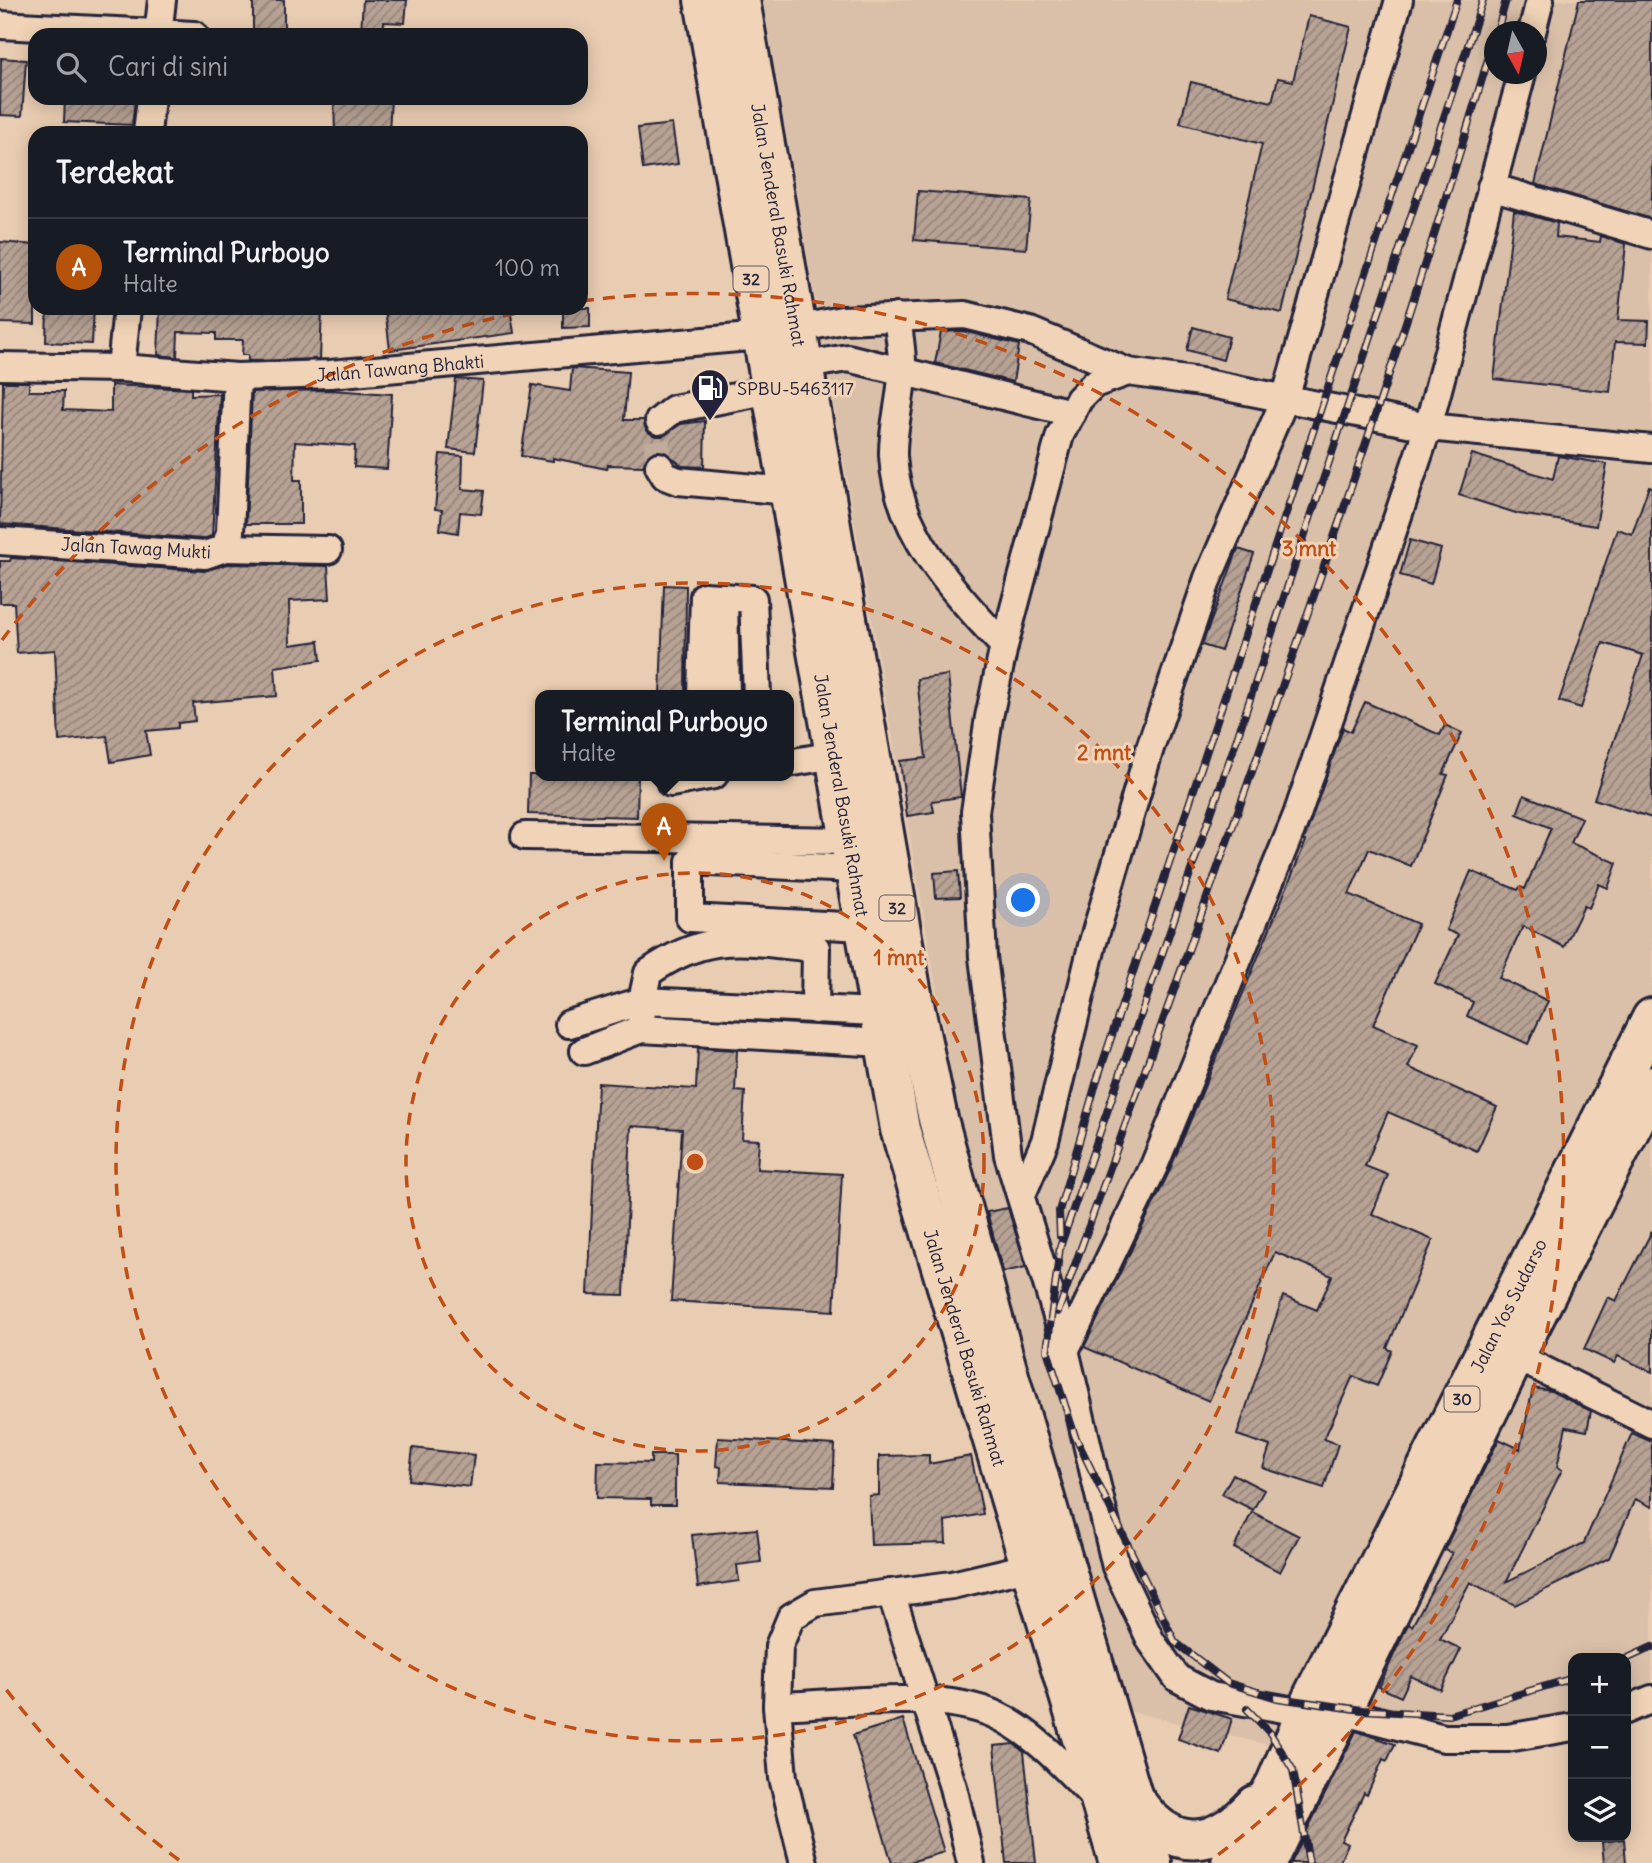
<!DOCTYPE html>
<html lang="id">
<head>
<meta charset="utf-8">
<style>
  :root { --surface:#171b24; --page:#20242c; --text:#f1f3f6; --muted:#9ea1a6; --line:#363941; --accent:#b45309 }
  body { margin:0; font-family:Delius,sans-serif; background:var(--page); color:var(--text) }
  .controls { position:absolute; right:21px; bottom:21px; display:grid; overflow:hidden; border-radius:14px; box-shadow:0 4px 18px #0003 }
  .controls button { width:63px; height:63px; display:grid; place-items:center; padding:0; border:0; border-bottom:2px solid var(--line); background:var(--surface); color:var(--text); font:35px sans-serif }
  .compass { position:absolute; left:1484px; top:21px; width:63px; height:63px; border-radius:50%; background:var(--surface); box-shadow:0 4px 18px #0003; rotate:172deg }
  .you { position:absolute; left:1024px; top:901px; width:24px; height:24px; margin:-18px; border:5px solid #fff; border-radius:50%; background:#1a73e8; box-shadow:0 0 0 10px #1a73e833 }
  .badge { display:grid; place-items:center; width:46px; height:46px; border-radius:50%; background:var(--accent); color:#fff; font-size:23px; font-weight:700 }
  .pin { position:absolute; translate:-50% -58px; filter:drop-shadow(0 2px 4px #0008) }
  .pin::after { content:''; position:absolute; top:37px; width:24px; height:21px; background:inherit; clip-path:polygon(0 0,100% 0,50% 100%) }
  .popup { position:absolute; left:535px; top:690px; width:259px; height:91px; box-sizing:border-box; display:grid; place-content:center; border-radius:14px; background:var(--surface); filter:drop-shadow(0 2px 5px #0005); font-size:23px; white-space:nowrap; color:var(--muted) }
  .popup b { font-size:26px; color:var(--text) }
  .popup::after { content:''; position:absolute; left:50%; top:100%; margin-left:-14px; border:14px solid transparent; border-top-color:var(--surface) }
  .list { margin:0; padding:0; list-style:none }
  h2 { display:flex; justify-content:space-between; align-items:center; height:91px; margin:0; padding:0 28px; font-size:30px }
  h2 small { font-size:23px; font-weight:400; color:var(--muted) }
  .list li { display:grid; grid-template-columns:46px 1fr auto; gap:21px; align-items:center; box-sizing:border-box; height:98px; padding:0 28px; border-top:2px solid var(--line) }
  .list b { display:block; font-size:26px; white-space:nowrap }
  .list p { margin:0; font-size:23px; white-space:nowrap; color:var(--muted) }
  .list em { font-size:23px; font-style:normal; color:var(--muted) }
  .icon { flex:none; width:38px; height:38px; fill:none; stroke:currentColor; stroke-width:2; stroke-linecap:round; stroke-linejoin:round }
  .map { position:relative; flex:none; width:1652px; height:1863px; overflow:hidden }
  .search { position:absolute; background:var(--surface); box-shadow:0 4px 18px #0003; left:28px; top:28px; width:560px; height:77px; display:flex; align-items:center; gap:18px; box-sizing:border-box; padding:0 24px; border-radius:21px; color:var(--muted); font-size:26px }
  .panel { position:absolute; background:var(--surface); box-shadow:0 4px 18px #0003; left:28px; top:126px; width:560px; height:189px; border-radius:21px }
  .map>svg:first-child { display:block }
  .built { fill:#dac0a9; fill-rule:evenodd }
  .building { fill:url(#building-hatch); stroke:#22223b; stroke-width:2 }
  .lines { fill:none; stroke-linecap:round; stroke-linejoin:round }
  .minor-tunnel { stroke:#c1ab9a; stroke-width:26; stroke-dasharray:26 13; stroke-linecap:butt }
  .minor-casing { stroke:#22223b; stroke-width:32 }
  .highway-casing { stroke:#22223b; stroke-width:44 }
  .minor { stroke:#f1d4b7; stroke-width:26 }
  .highway { stroke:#f1d4b7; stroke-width:38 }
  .rail-casing { stroke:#22223b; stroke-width:8 }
  .rail { stroke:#f1d4b7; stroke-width:5; stroke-dasharray:16; stroke-linecap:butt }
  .ring { fill:none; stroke:#c04e15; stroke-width:3.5; stroke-dasharray:12 9 }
  .labels { text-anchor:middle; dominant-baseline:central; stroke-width:6; stroke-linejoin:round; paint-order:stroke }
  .shield { fill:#f1d4b7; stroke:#605760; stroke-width:2 }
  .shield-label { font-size:16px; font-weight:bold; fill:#22223b }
  .street-label { font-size:18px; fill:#22223b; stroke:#f1d4b7 }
  .poi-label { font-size:18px; fill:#22223b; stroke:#f1d4b7; text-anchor:start }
  .centre { fill:#c04e15; stroke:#f1d4b7; stroke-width:3.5 }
  .ring-label { font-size:21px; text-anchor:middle; font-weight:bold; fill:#c04e15; stroke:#f1d4b7; stroke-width:6; stroke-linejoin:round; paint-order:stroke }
</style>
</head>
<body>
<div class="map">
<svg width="1652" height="1863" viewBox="0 0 1652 1863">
  <defs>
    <pattern id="building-hatch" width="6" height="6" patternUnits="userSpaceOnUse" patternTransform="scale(1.75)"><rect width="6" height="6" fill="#b7a294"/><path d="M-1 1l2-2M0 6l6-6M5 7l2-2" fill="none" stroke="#94847a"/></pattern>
  </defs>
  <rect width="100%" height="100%" fill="#e9cdb2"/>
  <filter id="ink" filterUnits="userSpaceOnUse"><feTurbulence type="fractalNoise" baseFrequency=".0143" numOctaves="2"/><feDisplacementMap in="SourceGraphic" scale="14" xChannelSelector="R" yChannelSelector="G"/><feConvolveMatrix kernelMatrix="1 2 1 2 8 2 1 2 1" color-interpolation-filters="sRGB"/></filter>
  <g filter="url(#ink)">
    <path class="built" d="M 763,0 L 1652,0 L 1652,1696 L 1626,1707 L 1626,1658 L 1573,1658 L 1573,1731 L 1530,1750 L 1356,1725 L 1265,1744 L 1124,1710 L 969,1174 ZM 1494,32 L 1536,32 L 1536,74 L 1494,74 Z"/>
    <path class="building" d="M 253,0 L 284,0 L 284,29 L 253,30 Z
      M 363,0 L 407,0 L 405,23 L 384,22 L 383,33 L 361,32 Z
      M 1579,0 L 1652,0 L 1652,219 L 1535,184 Z
      M 1309,16 L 1351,27 L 1282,313 L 1225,299 L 1262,144 L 1180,123 L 1191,82 L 1272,102 L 1278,78 L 1293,81 Z
      M 1,58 L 26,60 L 22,116 L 0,115 Z
      M 65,98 L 135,101 L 132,125 L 64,122 Z
      M 334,98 L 391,99 L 389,131 L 335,133 Z
      M 672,124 L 678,164 L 643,169 L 638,128 Z
      M 918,191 L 1031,200 L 1026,249 L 914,240 Z
      M 1514,211 L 1557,223 L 1556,237 L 1600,242 L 1601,236 L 1626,244 L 1618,320 L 1649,321 L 1648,343 L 1615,342 L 1610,392 L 1494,379 Z
      M 0,242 L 35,245 L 35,324 L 0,323 Z
      M 47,308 L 94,308 L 92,344 L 46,342 Z
      M 160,308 L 322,308 L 320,359 L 248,361 L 248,355 L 242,355 L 243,340 L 216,340 L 216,333 L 178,332 L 177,357 L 158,355 Z
      M 385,308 L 510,308 L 514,333 L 390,350 Z
      M 563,308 L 590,308 L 590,327 L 563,328 Z
      M 1193,327 L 1229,337 L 1223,360 L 1187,350 Z
      M 963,331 L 1019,345 L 1013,382 L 935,363 L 941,332 Z
      M 572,368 L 628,372 L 624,420 L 644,420 L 646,430 L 653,435 L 662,436 L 681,424 L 705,421 L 704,467 L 682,466 L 667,453 L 659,450 L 650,453 L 643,466 L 608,465 L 607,469 L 553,458 L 553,461 L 521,456 L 532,385 L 570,391 Z
      M 456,379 L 483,381 L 475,452 L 448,449 Z
      M 3,382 L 29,382 L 29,391 L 64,391 L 63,410 L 111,412 L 111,385 L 191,389 L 191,395 L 220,394 L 212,536 L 203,539 L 0,524 Z
      M 330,390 L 392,394 L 387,469 L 354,467 L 355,446 L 295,442 L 294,480 L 301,480 L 301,524 L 246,524 L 252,392 Z
      M 440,454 L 463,456 L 462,489 L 484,491 L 481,514 L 460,512 L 458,533 L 440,530 L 442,510 L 435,509 Z
      M 1472,454 L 1553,479 L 1558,456 L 1607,464 L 1596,526 L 1519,514 L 1459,495 Z
      M 1649,486 L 1652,487 L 1652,818 L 1594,799 L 1643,655 L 1603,643 L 1581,708 L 1559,701 L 1617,529 L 1632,534 Z
      M 1410,540 L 1441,549 L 1431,584 L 1400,575 Z
      M 1238,549 L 1254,554 L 1221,651 L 1202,645 Z
      M 11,558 L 204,571 L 228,564 L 328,566 L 330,599 L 289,601 L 290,645 L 319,641 L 321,660 L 275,667 L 277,696 L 193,703 L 195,721 L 178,723 L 178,728 L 146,731 L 150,755 L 111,762 L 107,736 L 59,741 L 55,650 L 17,653 L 14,603 L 0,603 L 0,561 L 10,561 Z
      M 664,585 L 686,586 L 685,695 L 660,695 Z
      M 948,675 L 961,797 L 932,801 L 934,812 L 907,816 L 900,761 L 926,758 L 917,679 Z
      M 1365,702 L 1440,735 L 1445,725 L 1462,733 L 1443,774 L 1448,775 L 1411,866 L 1369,849 L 1349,894 L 1418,924 L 1373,1025 L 1418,1045 L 1408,1067 L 1497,1107 L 1477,1151 L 1388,1112 L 1365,1166 L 1388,1175 L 1372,1214 L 1433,1240 L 1387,1348 L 1392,1351 L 1377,1386 L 1353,1376 L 1324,1439 L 1338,1444 L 1324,1488 L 1263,1468 L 1270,1446 L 1237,1435 L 1283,1296 L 1317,1310 L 1332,1276 L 1275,1252 L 1209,1401 L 1084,1347 L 1169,1172 L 1306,841 L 1304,840 L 1343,728 L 1351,732 Z
      M 529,775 L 638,775 L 637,817 L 528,814 Z
      M 1524,795 L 1582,818 L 1571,843 L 1617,863 L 1608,888 L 1599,884 L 1589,908 L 1584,906 L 1564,947 L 1523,926 L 1499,978 L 1548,1001 L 1528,1044 L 1467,1016 L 1473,1002 L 1435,984 L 1458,935 L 1446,930 L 1471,871 L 1518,890 L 1520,887 L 1525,889 L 1551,828 L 1517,814 Z
      M 958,871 L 960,897 L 936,898 L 934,873 Z
      M 698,1048 L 737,1050 L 735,1091 L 745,1092 L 742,1139 L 759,1140 L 757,1169 L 842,1174 L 834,1311 L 671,1301 L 682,1129 L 631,1126 L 624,1295 L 588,1294 L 598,1083 L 696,1089 Z
      M 1008,1208 L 1026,1267 L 1003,1272 L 987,1212 Z
      M 1652,1231 L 1652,1372 L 1618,1356 L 1614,1363 L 1584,1349 L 1608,1297 L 1616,1301 Z
      M 1533,1388 L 1551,1391 L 1591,1411 L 1587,1431 L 1566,1427 L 1557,1467 L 1562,1470 L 1506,1582 L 1584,1543 L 1632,1433 L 1652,1442 L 1652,1507 L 1635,1499 L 1609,1558 L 1515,1605 L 1470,1582 L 1440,1639 L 1461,1649 L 1441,1690 L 1411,1676 L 1401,1697 L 1379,1687 L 1408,1624 L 1412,1626 L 1452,1553 L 1444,1550 L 1499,1439 L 1520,1449 Z
      M 718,1438 L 835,1445 L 833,1487 L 720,1482 L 721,1467 L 716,1466 Z
      M 413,1448 L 474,1455 L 470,1487 L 409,1480 Z
      M 651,1455 L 675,1455 L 675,1505 L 651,1505 L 651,1499 L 597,1498 L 598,1462 L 651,1463 Z
      M 929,1455 L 929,1464 L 971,1456 L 983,1514 L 945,1521 L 946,1543 L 871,1545 L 869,1496 L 879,1495 L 879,1456 Z
      M 1233,1474 L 1264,1490 L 1253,1510 L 1222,1494 Z
      M 1252,1512 L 1299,1536 L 1280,1572 L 1234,1548 Z
      M 757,1529 L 761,1562 L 737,1565 L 739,1581 L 698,1587 L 692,1535 Z
      M 1189,1705 L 1232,1719 L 1221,1754 L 1178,1739 Z
      M 903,1719 L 944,1852 L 907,1863 L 892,1863 L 853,1735 Z
      M 1356,1731 L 1395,1744 L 1387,1761 L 1383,1759 L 1367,1795 L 1364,1793 L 1341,1841 L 1348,1844 L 1339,1863 L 1291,1863 Z
      M 1014,1744 L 1024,1752 L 1036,1863 L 1006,1863 L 994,1746 Z
      M 1624,1839 L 1626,1863 L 1604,1863 L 1602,1842 Z"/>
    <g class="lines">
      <path class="minor-tunnel" d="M 659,466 L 656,433 L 659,421"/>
      <defs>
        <g id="minor">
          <path d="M 0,25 L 194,35"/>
          <path d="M 1532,32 L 1540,0"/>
          <path d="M 158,35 L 162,0"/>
          <path d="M 147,133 L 151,98"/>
          <path d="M 1491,187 L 1652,235"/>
          <path d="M 897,317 C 899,335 903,353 902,371 C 902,399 892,428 893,456 C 897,533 955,593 1004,646"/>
          <path id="s1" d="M 0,366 L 121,368 L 237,377 L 330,374 L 761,336 L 842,320 L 965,315 L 1030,331 L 1128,372"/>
          <path d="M 121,368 L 127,308"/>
          <path d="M 787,368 L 848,358 L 1072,413"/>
          <path d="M 659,421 L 674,409 L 786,387"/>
          <path d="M 659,466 L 665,476 L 678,481 L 789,491"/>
          <path d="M 0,541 L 205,555 L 225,548 L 230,532 L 237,377"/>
          <path d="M 225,548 L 328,550"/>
          <path d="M 724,597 L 726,695"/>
          <path d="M 701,695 L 704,596 L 753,599 L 757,695"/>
          <path d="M 788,763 L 834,755"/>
          <path d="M 671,783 L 714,775"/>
          <path d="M 525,836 L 848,841"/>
          <path d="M 853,869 L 690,861 L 690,918 L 863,927"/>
          <path d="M 877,1012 L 642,1001 L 641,1029 L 883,1043"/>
          <path d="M 569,1024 L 642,1001 L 648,973 C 710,929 745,942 816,948 L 815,1010"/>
          <path d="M 584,1051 L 641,1029"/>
          <path d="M 1021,1197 L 1045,1141 L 1093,942 L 1150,748 L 1208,578 L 1285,399 L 1399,0"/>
          <path d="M 1501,1349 L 1652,1424"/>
          <path d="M 1065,1351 L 1154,1166 L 1297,815 L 1428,427 L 1522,74"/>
          <path d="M 891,1593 L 953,1787 L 971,1863"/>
          <path d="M 777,1706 C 842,1704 937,1689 996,1715 C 1035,1733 1068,1771 1098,1801"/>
          <path d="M 1626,1710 L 1652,1699"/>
          <path d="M 1573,1727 L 1507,1738 L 1444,1738 L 1340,1711 L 1306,1713 L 1211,1696 L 1177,1678 L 1151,1641 L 1116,1567 L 1058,1320 L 1008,1155 L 983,957 L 975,812 L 989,717 L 1004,646 L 1060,435 L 1079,399 L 1094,384 L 1128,372 L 1201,382 L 1428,427 L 1652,449"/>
          <path d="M 804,1863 L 783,1778 L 777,1706 L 779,1646 L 791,1617 L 815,1603 L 952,1585 L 1045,1563"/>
        </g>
        <g id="highway">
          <path id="s2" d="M 704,0 L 900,1129 L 1119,1863"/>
          <path id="s3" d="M 740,0 L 911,989 L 938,1119 L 1007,1369 L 1152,1863"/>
          <path d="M 1136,1802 C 1173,1854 1214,1849 1255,1805"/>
          <path id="s4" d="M 1231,1863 L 1276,1783 L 1313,1696 L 1652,1018"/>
          <path d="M 1267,1863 L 1516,1354 L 1652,1086"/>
        </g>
      </defs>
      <use href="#minor" class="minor-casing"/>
      <use href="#highway" class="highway-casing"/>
      <use href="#minor" class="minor"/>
      <use href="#highway" class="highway"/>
      <defs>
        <path id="rail" d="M 1483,0 L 1232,753 L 1060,1247 L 1047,1350 L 1075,1436 L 1175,1642 L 1228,1683 L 1277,1698 L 1362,1710 L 1449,1715 L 1573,1678
          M 1497,32 L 1506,0
          M 1060,1236 L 1059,1211 L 1097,1080 L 1457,0
          M 1058,1312 C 1209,890 1367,469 1494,39
          M 1626,1659 L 1652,1647
          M 1247,1709 L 1270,1733 L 1293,1770 L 1309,1863"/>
      </defs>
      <use href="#rail" class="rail-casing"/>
      <use href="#rail" class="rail"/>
    </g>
  </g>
  <g class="ring">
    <circle cx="695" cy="1162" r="289"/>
    <circle cx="695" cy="1162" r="579"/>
    <path d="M179 1860A868 868 0 0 1 2 1684M2 640A868 868 0 0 1 537 309M582 301A868 868 0 0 1 1211 1860"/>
  </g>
  <defs>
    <symbol id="fuel-pin" viewBox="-11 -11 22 30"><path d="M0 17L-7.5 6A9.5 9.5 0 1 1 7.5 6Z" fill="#22223b" stroke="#f1d4b7"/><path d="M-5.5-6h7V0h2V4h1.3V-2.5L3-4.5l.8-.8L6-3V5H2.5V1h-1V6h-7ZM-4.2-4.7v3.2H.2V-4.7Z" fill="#fff"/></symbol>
  </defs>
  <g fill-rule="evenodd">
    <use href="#fuel-pin" x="688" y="366" width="44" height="60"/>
  </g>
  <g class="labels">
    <g class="shield">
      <rect x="733.5" y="266.5" width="35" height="25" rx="5"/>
      <rect x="879.5" y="895.5" width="35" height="25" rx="5"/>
      <rect x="1444.5" y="1386.5" width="35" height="25" rx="5"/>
    </g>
    <g class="shield-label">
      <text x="751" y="279">32</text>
      <text x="897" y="908">32</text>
      <text x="1462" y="1399">30</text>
    </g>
    <g class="street-label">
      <text stroke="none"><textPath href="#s3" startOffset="228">Jalan Jenderal Basuki Rahmat</textPath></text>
      <text stroke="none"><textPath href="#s1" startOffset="401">Jalan Tawang Bhakti</textPath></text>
      <text transform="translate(136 548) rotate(3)">Jalan Tawag Mukti</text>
      <text stroke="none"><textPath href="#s2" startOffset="807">Jalan Jenderal Basuki Rahmat</textPath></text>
      <text stroke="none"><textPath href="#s4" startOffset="623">Jalan Yos Sudarso</textPath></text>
      <text stroke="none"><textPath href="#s2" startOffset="1374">Jalan Jenderal Basuki Rahmat</textPath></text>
    </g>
    <g class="poi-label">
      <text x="737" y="388">SPBU-5463117</text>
    </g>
  </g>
  <circle cx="695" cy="1162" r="10" class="centre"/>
  <g class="ring-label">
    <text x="1309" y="556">3 mnt</text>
    <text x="1104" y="760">2 mnt</text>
    <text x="899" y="965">1 mnt</text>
  </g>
</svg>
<div class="controls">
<button>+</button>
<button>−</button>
<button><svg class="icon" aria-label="layers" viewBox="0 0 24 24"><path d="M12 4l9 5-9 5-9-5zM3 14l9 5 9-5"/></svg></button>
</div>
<svg class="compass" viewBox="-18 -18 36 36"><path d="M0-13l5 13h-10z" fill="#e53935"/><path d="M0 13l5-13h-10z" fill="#9ea1a6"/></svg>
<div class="you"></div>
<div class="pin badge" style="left:664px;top:861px">A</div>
<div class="popup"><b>Terminal Purboyo</b>Halte</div>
<div class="search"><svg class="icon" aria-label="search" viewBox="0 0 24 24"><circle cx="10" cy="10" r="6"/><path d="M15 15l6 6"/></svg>Cari di sini</div>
<section class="panel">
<h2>Terdekat<small></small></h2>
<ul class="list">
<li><span class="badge">A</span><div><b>Terminal Purboyo</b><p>Halte</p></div><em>100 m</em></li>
</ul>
</section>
</div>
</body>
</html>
